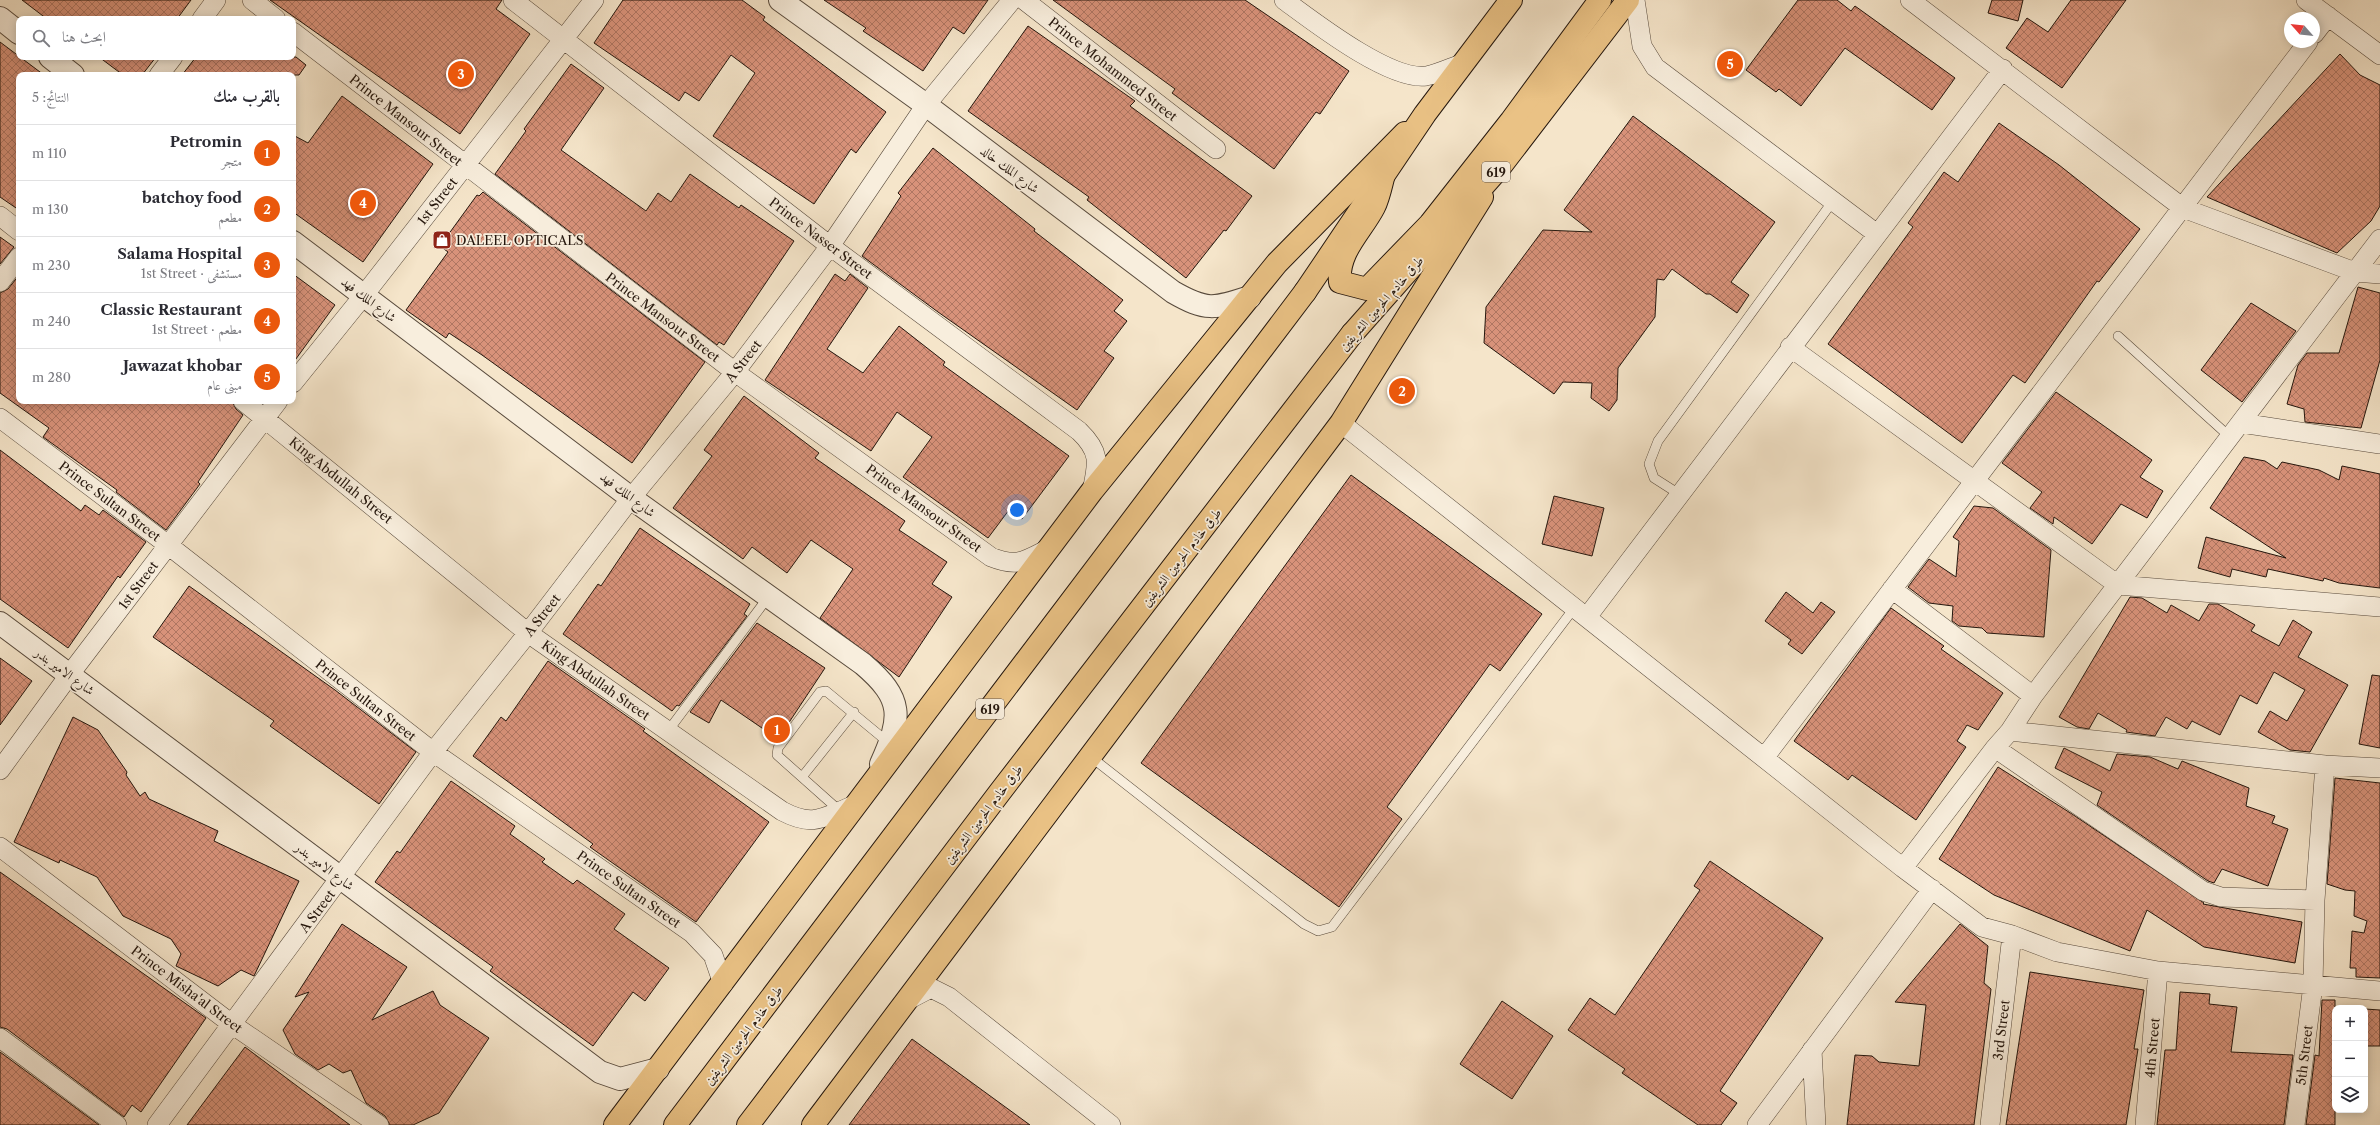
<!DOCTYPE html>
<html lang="ar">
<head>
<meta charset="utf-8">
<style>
  :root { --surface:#fff; --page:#f2f2f3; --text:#2b2b33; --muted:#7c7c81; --line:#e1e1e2; --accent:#ea580c }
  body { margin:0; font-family:"Libre Caslon Text",Amiri,serif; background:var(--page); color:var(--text); direction:rtl }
  .controls { position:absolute; right:12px; bottom:12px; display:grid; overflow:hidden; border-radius:8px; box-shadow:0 2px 10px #0003 }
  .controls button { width:36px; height:36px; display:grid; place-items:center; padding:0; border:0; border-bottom:1px solid var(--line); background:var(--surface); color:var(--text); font:20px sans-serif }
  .compass { position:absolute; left:2284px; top:12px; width:36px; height:36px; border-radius:50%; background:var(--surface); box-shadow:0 2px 10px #0003; rotate:297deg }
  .you { position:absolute; left:1017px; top:510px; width:14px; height:14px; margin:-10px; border:3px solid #fff; border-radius:50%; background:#1a73e8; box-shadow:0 0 0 6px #1a73e833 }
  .badge { display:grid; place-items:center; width:26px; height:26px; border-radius:50%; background:var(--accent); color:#fff; font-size:13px; font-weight:700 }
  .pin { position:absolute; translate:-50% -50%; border:2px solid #fff; box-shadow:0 1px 4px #0006 }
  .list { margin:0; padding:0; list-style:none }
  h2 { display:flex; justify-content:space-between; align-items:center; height:52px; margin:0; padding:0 16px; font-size:17px }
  h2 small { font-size:13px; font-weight:400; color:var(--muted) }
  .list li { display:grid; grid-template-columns:26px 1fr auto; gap:12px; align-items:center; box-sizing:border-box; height:56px; padding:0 16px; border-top:1px solid var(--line) }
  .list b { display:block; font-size:15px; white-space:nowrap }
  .list p { margin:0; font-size:13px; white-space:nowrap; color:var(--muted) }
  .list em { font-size:13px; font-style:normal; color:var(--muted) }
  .icon { flex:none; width:22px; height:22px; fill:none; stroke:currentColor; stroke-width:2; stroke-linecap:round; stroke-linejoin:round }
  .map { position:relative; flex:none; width:2380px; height:1125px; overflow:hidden; direction:ltr }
  .search { position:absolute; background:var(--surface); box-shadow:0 2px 10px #0003; left:16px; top:16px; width:280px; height:44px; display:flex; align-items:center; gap:10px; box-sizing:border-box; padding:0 14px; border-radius:8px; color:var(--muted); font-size:15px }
  .panel { position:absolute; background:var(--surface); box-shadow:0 2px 10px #0003; left:16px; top:72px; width:280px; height:332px; border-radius:8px; direction:rtl }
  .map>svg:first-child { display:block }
  .building { fill:url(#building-cross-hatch); stroke:#24160d }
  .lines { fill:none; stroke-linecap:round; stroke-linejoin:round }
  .service-casing { stroke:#584a3c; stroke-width:10 }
  .minor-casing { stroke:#584a3c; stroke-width:20 }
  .tertiary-casing { stroke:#584a3c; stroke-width:24 }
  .primary-casing { stroke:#24160d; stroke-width:24 }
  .trunk-casing { stroke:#24160d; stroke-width:24 }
  .motorway-casing { stroke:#24160d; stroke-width:24 }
  .service { stroke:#f8eedd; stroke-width:9 }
  .minor { stroke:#f8eedd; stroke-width:19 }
  .tertiary { stroke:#f8eedd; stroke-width:22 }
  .primary { stroke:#eac285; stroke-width:22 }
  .trunk { stroke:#eac285; stroke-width:22 }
  .motorway { stroke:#eac285; stroke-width:22 }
  .labels { text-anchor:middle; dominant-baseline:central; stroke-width:3.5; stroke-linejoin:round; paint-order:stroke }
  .shield { fill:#f8eedd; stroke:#64574b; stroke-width:1 }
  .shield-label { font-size:12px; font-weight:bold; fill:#24160d }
  .street-label { font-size:13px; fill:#24160d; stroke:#f8eedd }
  .poi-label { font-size:13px; fill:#24160d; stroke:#f8eedd; text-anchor:start }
</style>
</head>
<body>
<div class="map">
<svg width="2380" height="1125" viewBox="0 0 2380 1125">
  <defs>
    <pattern id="building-cross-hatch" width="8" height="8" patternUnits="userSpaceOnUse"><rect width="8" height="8" fill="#d8927a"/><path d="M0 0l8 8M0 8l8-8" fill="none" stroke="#af7662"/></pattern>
  </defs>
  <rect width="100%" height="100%" fill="#f5e5ca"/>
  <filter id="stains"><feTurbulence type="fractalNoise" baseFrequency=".005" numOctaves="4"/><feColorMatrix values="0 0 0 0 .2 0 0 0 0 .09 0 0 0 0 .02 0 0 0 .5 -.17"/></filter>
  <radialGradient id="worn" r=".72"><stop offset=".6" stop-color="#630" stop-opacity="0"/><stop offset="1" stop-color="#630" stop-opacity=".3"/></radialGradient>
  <path class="building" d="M 22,0 L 191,0 L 177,19 L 47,19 Z
    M 270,0 L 502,0 L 496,9 L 530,34 L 460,134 Z
    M 623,0 L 742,0 L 765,17 L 763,20 L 886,112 L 856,153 L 851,149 L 814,204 L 713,136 L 755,73 L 731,55 L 699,101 L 685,92 L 679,101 L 594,43 Z
    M 824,0 L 988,0 L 964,34 L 953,27 L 923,71 L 863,31 L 866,28 Z
    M 1053,0 L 1245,0 L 1349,71 L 1320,114 L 1316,112 L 1274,169 L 1172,93 L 1175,89 Z
    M 1798,0 L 1837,0 L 1851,11 L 1855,6 L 1955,78 L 1932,110 L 1845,48 L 1801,106 L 1779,89 L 1776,92 L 1746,70 Z
    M 1992,0 L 2023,0 L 2018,21 L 1988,13 Z
    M 2071,0 L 2126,0 L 2062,88 L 2006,48 L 2027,18 L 2048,32 Z
    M 1028,26 L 1135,101 L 1130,106 L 1252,196 L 1226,231 L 1224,230 L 1186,278 L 1087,200 L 1089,197 L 968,111 Z
    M 0,42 L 44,75 L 19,75 L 19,210 L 0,197 Z
    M 2340,54 L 2360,75 L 2380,85 L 2380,206 L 2371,221 L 2337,253 L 2207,197 Z
    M 99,57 L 156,57 L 142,75 L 123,75 Z
    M 196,57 L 296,57 L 306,65 L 299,75 L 182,75 Z
    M 571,64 L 604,88 L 561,150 L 646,211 L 658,193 L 671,202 L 690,174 L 739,208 L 741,205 L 794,241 L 724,345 L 719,342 L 717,345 L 495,174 L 526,131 L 524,129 Z
    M 342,96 L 433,164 L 363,262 L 293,212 L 293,135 L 308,143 Z
    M 1633,116 L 1775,222 L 1731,282 L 1749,295 L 1737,313 L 1710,294 L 1706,294 L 1672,269 L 1664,280 L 1657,279 L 1655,317 L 1618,368 L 1617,400 L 1609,411 L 1591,398 L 1592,383 L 1563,382 L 1554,394 L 1484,343 L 1486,307 L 1543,230 L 1592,232 L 1564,210 Z
    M 1999,123 L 2059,165 L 2140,229 L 2099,282 L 2097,281 L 2025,383 L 2013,375 L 1962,443 L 1828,344 L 1913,227 L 1908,223 L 1944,172 L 1958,182 Z
    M 933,148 L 1035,229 L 1034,231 L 1123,300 L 1114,311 L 1127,321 L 1104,351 L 1114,358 L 1077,410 L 938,312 L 862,256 L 901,196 L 898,193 Z
    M 483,192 L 705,362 L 632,463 L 482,355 L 449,333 L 446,338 L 406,310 L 448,252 L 440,246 L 477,195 L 479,196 Z
    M 0,237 L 14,247 L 0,264 Z
    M 293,274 L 335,305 L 293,363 Z
    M 835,274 L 845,281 L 850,274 L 868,288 L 827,349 L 863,373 L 899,326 L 945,362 L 943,365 L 1069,456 L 1022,519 L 1009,510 L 988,538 L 903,477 L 932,437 L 897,412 L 871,451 L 765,380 Z
    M 19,275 L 19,401 L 232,401 L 236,409 L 243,415 L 198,482 L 200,484 L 166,530 L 116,492 L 117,490 L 43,437 L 49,428 L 0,393 L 0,293 L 8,289 Z
    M 2358,287 L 2380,293 L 2380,360 L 2361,428 L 2305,422 L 2304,409 L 2287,404 L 2298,365 L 2307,353 L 2339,353 Z
    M 2251,303 L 2296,331 L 2242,402 L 2201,370 Z
    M 2056,392 L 2152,460 L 2140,477 L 2163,491 L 2147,518 L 2121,504 L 2092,544 L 2054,517 L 2053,524 L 2030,508 L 2042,492 L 2002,463 Z
    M 744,396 L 819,453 L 815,458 L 905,521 L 899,530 L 947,562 L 932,584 L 952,597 L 899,677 L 820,618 L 853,569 L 811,540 L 787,573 L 752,547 L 743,559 L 673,508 L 712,456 L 704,450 Z
    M 0,450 L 81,511 L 85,505 L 99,515 L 103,510 L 146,542 L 120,578 L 118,576 L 68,648 L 0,599 Z
    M 2244,457 L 2265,461 L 2277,469 L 2282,462 L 2319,470 L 2339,480 L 2342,466 L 2380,474 L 2380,588 L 2339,583 L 2324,578 L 2323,581 L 2268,569 L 2266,577 L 2232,569 L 2230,577 L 2198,568 L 2206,537 L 2286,558 L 2210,508 Z
    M 1351,475 L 1542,614 L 1500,671 L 1490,664 L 1387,807 L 1402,819 L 1339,907 L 1141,763 Z
    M 1554,496 L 1604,508 L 1592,556 L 1542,544 Z
    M 1974,506 L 1993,508 L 2051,550 L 2044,637 L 1987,633 L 1982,628 L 1959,626 L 1952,621 L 1953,606 L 1929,603 L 1908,587 L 1929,559 L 1956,577 L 1959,541 L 1953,537 Z
    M 640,528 L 750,604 L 744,614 L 747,616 L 679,706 L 677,705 L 672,711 L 563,634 L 598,584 L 601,586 Z
    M 189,586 L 335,690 L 416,752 L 379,804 L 270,726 L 274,721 L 153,637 Z
    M 1786,592 L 1813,613 L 1821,602 L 1835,612 L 1802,654 L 1788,644 L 1791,640 L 1765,621 Z
    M 2130,597 L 2142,598 L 2167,613 L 2171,605 L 2199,621 L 2209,604 L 2218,604 L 2255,625 L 2251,631 L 2279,646 L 2293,620 L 2312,632 L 2298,657 L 2348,685 L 2310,752 L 2290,750 L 2258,732 L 2270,711 L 2287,721 L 2305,690 L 2274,672 L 2257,704 L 2240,695 L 2220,735 L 2192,721 L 2187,729 L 2166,717 L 2155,736 L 2126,732 L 2127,730 L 2098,713 L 2089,729 L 2077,727 L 2059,717 Z
    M 1891,608 L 1944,646 L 1941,649 L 2003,693 L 1978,730 L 1967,725 L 1957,741 L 1966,747 L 1916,820 L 1852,775 L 1848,780 L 1794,741 Z
    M 757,623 L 825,668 L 778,739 L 721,700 L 709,723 L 690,712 Z
    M 0,658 L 32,681 L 0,725 Z
    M 548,661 L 645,729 L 643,731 L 769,822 L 696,922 L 590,847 L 593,844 L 473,756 L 501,717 L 506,721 Z
    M 2372,675 L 2380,676 L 2380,748 L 2359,744 Z
    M 73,717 L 98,730 L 127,772 L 126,775 L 140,796 L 145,792 L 149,799 L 218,831 L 214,841 L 299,881 L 254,976 L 241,970 L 218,986 L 176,966 L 181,954 L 171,939 L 123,916 L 97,877 L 60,860 L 59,863 L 14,842 Z
    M 2064,748 L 2110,771 L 2117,754 L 2150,757 L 2178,769 L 2182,761 L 2249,788 L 2246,806 L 2275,816 L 2272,823 L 2288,829 L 2268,886 L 2222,869 L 2214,883 L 2208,881 L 2097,805 L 2102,792 L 2055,768 Z
    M 1998,767 L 2072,814 L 2204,903 L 2203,904 L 2302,922 L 2295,963 L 2204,947 L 2147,910 L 2130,951 L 1994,895 L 1939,859 Z
    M 2335,778 L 2380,783 L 2380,978 L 2356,977 L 2356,968 L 2350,968 L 2352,931 L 2364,933 L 2367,921 L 2354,916 L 2355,891 L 2345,890 L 2327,884 Z
    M 451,781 L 515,826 L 510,834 L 545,859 L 542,862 L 573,884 L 577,880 L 625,914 L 614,929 L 669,968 L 645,1001 L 633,992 L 593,1046 L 490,971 L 493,967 L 375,882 L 397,851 L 400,853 Z
    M 1710,861 L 1823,938 L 1720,1091 L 1737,1103 L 1721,1125 L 1698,1125 L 1622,1073 L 1625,1069 L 1568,1030 L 1590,998 L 1615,1015 L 1700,890 L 1694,886 Z
    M 0,872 L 206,1018 L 141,1112 L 132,1105 L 124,1117 L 7,1029 L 0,1027 Z
    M 342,924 L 407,967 L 372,1020 L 433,991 L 440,1005 L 489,1038 L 439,1113 L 413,1125 L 390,1125 L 385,1116 L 366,1103 L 351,1070 L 343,1073 L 329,1064 L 318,1070 L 295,1054 L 283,1030 L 309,992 L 295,997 Z
    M 1960,924 L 1988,946 L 1984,983 L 1991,989 L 1974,1125 L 1847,1125 L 1855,1055 L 1872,1056 L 1879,1062 L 1919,1066 L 1926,1005 L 1895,1002 Z
    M 2030,972 L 2144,990 L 2134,1049 L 2138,1049 L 2126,1125 L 2006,1125 Z
    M 2180,992 L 2210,994 L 2209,1004 L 2237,1007 L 2231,1052 L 2293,1055 L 2284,1125 L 2157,1125 L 2165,1050 L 2176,1050 Z
    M 2322,1000 L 2335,1000 L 2335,1125 L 2306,1125 L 2315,1055 L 2319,1056 Z
    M 1502,1001 L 1553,1036 L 1512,1099 L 1460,1064 Z
    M 2365,1009 L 2380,1010 L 2380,1046 L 2365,1046 Z
    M 912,1039 L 1030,1125 L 849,1125 Z
    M 245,1047 L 301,1089 L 350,1125 L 187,1125 Z
    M 0,1052 L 99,1125 L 0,1125 Z"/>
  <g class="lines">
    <defs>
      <path id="service" d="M 2118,336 L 2230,437
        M 1679,494 L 1654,478 L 1649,464 L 1658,441 L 1833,201
        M 668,731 L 769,596
        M 1091,757 L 1304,924 L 1318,931 L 1332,927 L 1575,607
        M 802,777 L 854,712
        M 841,812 L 777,755 L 778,748 L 820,692 L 826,691 L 889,743"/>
      <path id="minor" d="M 252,0 L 276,19
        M 513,0 L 830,246 L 1079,431 C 1101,452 1098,463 1092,491
        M 1024,0 L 1216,149
        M 1284,0 C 1314,22 1390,81 1426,76 C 1438,74 1452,67 1464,63
        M 1635,0 L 1642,46 L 1655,67 L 1877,234
        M 1910,0 L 2183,208 L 2355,272 L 2380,274
        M 2306,0 L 2380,55
        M 202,19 L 216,0
        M 293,32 L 735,372 L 991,557 C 1016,567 1023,562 1046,550
        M 2314,34 L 2328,16
        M 159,75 L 173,57
        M 0,216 L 19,231
        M 0,282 L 19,257
        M 1790,347 L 2118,585 L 2380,607
        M 293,383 L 364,295 L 594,0
        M 243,401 L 528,633 L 782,811 C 814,828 823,817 855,805
        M 0,418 L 168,545 L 433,752 L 692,933 L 713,955 L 723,984
        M 1341,423 L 1903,868 L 1982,927 L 2012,935 L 2057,952 L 2158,971 L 2380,991
        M 2241,423 L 2380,444
        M 1892,589 L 2033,696
        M 1587,617 L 2003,69
        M 2010,731 L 2325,765 L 2380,768
        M 1995,748 L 2203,891 L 2221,897 L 2315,900
        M 1764,758 L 2308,42
        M 0,770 L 70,674 L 278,401
        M 0,847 L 233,1025 L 379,1125
        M 1903,868 L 1995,748 L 2010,731 L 2033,696 L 2380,239
        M 908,1000 L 931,988 L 949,997 L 1111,1125
        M 0,1038 L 117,1125
        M 1812,1050 L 1816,1125
        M 157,1125 L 433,752 L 528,633 L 631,498 L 735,372 L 830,246 L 926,105 L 1012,0
        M 1757,1125 L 1932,889
        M 1990,1125 L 2012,935
        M 2145,1125 L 2158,971
        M 2295,1125 L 2313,985 L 2315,900 L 2325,765"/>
      <path id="tertiary" d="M 780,0 L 926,105 L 1173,292 C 1206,311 1214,309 1250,297
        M 0,18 L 19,33
        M 50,57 L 73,75
        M 293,242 L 631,498 L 863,664 C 904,699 902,717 881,764
        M 0,623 L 600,1072 L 620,1079 L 658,1069"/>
      <path id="primary" d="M 615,1125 L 1092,491 L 1277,263 L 1405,133
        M 813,1125 L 1341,423 L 1482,197"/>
      <path id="trunk" d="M 1305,292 L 1425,114 L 1511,0
        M 1352,334 L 1500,167 L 1628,0"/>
      <path id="motorway" d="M 1384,174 C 1381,185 1379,197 1374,207 C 1361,232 1337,252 1340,282 L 1367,289 L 1430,224 L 1511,121 L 1600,0
        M 675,1125 L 1305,292
        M 748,1125 L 1000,792 L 1352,334"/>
    </defs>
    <use href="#service" class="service-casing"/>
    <use href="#minor" class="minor-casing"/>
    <use href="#tertiary" class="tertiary-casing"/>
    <use href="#primary" class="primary-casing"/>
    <use href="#trunk" class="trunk-casing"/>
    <use href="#motorway" class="motorway-casing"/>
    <use href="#service" class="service"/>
    <use href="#minor" class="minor"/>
    <use href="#tertiary" class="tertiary"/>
    <use href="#primary" class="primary"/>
    <use href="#trunk" class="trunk"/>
    <use href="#motorway" class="motorway"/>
  </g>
  <defs>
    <symbol id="shop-square" viewBox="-11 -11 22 22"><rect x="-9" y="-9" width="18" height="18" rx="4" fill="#8f2418" stroke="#f8eedd"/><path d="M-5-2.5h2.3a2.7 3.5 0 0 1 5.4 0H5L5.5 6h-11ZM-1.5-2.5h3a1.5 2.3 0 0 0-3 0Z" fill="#fff"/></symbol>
  </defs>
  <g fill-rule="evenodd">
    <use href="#shop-square" x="431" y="229" width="22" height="22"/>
  </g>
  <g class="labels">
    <g class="shield">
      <rect x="1482" y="162" width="28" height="20" rx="3"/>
      <rect x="976" y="699" width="28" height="20" rx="3"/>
    </g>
    <g class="shield-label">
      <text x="1496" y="172">619</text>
      <text x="990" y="709">619</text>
    </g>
    <g class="street-label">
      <text transform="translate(1113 69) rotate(38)">Prince Mohammed Street</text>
      <text transform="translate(406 120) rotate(38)">Prince Mansour Street</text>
      <text transform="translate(1010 169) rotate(37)">شارع الملك خالد</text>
      <text transform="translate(437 201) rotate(-52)">1st Street</text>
      <text transform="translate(821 238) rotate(37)">Prince Nasser Street</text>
      <text transform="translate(369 299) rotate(37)">شارع الملك فهد</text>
      <text transform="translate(1381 303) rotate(-49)">طرق خادم الحرمين الشريفين</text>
      <text transform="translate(663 317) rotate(37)">Prince Mansour Street</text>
      <text transform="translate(743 361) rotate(-52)">A Street</text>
      <text transform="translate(341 480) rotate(39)">King Abdullah Street</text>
      <text transform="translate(628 494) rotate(37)">شارع الملك فهد</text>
      <text transform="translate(110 501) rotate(37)">Prince Sultan Street</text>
      <text transform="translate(924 508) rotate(36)">Prince Mansour Street</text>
      <text transform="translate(1181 557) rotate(-52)">طرق خادم الحرمين الشريفين</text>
      <text transform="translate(138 585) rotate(-53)">1st Street</text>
      <text transform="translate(542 615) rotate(-52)">A Street</text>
      <text transform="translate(65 671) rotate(36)">شارع الامير بندر</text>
      <text transform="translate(596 680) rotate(35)">King Abdullah Street</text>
      <text transform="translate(366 700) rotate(38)">Prince Sultan Street</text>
      <text transform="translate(983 814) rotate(-53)">طرق خادم الحرمين الشريفين</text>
      <text transform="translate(325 866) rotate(37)">شارع الامير بندر</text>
      <text transform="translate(629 889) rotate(35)">Prince Sultan Street</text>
      <text transform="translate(317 911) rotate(-53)">A Street</text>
      <text transform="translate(187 989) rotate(37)">Prince Misha'al Street</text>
      <text transform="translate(2001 1030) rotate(-83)">3rd Street</text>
      <text transform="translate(743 1035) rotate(-53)">طرق خادم الحرمين الشريفين</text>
      <text transform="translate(2152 1048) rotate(-85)">4th Street</text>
      <text transform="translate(2304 1055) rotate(-83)">5th Street</text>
    </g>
    <g class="poi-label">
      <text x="456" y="240">DALEEL OPTICALS</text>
    </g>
  </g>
  <rect width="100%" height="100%" filter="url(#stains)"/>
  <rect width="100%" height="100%" fill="url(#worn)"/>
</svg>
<div class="controls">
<button>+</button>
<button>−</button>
<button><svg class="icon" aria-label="layers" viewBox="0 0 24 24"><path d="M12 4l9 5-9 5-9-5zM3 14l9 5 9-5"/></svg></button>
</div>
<svg class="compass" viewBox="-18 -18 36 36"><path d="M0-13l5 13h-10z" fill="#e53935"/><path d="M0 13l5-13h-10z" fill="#7c7c81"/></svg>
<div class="you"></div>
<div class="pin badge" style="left:777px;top:730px">1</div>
<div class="pin badge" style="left:1402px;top:391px">2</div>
<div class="pin badge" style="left:461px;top:74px">3</div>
<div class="pin badge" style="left:363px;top:203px">4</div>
<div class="pin badge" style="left:1730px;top:64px">5</div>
<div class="search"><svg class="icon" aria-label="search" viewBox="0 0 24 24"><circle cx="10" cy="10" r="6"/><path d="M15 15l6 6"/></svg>ابحث هنا</div>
<section class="panel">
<h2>بالقرب منك<small>النتائج: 5</small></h2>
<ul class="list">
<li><span class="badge">1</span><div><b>Petromin</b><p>متجر</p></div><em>110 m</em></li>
<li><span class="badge">2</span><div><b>batchoy food</b><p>مطعم</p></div><em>130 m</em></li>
<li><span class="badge">3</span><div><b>Salama Hospital</b><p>مستشفى · 1st Street</p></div><em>230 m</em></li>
<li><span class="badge">4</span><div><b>Classic Restaurant</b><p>مطعم · 1st Street</p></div><em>240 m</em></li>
<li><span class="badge">5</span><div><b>Jawazat khobar</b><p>مبنى عام</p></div><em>280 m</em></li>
</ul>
</section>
</div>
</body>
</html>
